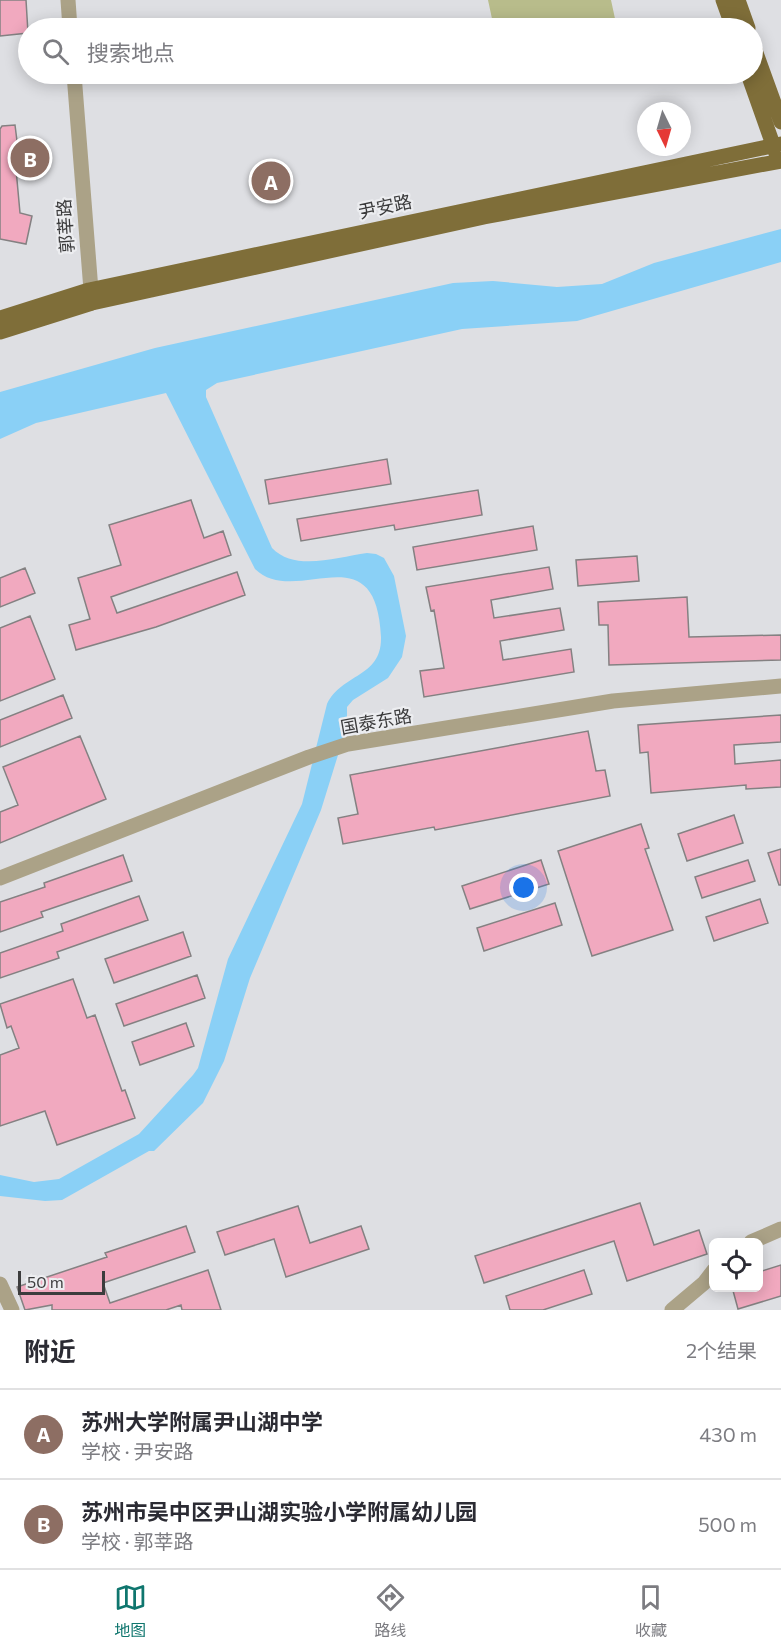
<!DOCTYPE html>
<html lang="zh">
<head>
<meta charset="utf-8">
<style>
  :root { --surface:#fff; --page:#f7f7f7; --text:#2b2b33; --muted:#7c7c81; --line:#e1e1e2; --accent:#0f766e }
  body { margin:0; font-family:Commissioner,"Noto Sans SC",sans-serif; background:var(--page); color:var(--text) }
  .controls { position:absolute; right:18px; bottom:18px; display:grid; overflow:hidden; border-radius:9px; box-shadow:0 3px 15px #0003 }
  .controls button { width:54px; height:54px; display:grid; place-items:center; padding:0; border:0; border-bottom:2px solid var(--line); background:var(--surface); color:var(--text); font:30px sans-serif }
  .compass { position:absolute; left:637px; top:102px; width:54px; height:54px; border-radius:50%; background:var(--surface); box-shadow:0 3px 15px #0003; rotate:175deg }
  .scale { position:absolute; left:18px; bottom:15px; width:87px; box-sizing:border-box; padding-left:6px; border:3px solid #3c3c3d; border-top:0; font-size:16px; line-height:21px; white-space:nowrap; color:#3c3c3d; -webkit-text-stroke:4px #ecedf0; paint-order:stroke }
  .you { position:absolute; left:524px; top:888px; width:21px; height:21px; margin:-15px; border:4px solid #fff; border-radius:50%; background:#1a73e8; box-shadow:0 0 0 9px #1a73e833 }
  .badge { display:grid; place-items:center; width:39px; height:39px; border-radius:50%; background:var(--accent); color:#fff; font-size:20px; font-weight:700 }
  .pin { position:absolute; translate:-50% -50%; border:3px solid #fff; box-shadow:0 2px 6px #0006 }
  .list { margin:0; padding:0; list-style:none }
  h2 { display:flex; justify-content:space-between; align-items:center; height:78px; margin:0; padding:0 24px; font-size:26px }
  h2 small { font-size:20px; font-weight:400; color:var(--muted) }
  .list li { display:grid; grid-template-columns:39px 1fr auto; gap:18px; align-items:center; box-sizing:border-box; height:90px; padding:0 24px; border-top:2px solid var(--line) }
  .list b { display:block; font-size:22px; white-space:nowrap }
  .list p { margin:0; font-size:20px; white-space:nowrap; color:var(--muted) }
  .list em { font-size:20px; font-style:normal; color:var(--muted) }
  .icon { flex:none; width:33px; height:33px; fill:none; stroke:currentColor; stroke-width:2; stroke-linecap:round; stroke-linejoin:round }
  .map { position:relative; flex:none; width:781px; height:1310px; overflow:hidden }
  .search { position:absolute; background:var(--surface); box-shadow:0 3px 15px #0003; left:18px; right:18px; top:18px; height:66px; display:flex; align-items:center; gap:15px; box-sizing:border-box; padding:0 21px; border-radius:33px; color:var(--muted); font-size:22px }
  .sheet { height:258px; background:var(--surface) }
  nav { display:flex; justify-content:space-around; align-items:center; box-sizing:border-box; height:84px; border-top:2px solid var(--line); background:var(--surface); font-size:16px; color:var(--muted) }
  nav a { display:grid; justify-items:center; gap:3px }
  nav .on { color:var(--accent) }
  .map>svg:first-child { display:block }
  .green { fill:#b8bc8b }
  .water { fill:#8ad0f6 }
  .building { fill:#f1a9bf; stroke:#848182; stroke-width:1.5 }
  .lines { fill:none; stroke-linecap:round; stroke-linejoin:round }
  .minor { stroke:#aba287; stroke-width:15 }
  .major { stroke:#7f6e39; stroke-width:15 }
  .labels { text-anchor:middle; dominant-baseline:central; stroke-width:4.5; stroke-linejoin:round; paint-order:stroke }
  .street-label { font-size:18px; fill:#3c3c3d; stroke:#ecedf0 }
</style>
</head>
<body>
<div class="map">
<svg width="781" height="1310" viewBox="0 0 781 1310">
  <rect width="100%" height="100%" fill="#dedfe3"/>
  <path class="green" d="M 488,0 L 611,0 L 617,28 L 494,28 Z"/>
  <path class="water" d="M 781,229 L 781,262 L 577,321 L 462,329 L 217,383 L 206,390 L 206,397 L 272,548 C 295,572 337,557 367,553 L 376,554 L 384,558 L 394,576 L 406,636 L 402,657 L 388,678 L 353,700 L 347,707 L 347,726 L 321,810 L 250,978 L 224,1061 L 203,1103 L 154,1151 L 149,1151 L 62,1200 L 45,1201 L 0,1196 L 0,1175 L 34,1182 L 59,1179 L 139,1134 L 193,1075 L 198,1068 L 228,959 L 302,804 L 327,704 C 342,673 382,678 381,637 C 376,529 296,609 255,569 L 166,393 L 36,423 L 0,439 L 0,392 L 155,348 L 453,283 L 493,281 L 557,287 L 602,284 L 654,263 Z"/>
  <path class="building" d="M 0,0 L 26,0 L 28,33 L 0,36 Z
    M 15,125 L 19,157 L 15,158 L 20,213 L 32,216 L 26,244 L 0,239 L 0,129 L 2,126 Z
    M 387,459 L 391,484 L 269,504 L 265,480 Z
    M 478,490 L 482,515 L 395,530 L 394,525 L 301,541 L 297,519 Z
    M 191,500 L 204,538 L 223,531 L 231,555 L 111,597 L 117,613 L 237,572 L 245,595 L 156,627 L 76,650 L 69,625 L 90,619 L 78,578 L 121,565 L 109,525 Z
    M 533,526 L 537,550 L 417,570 L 413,547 Z
    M 637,556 L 639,581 L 578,586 L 576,560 Z
    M 549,567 L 553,589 L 491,600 L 494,618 L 560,608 L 564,630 L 500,641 L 503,660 L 571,649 L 574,672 L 424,697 L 420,671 L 444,668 L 434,610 L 431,611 L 426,587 Z
    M 25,568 L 35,593 L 0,607 L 0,578 Z
    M 687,597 L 689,637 L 781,635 L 781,660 L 609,665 L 608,625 L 599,625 L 598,602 Z
    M 30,616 L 55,679 L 0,701 L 0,628 Z
    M 63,695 L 72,718 L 0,747 L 0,720 Z
    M 781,715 L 781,742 L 734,745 L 735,764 L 781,760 L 781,787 L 746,789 L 746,785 L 651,793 L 648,752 L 640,753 L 638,725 Z
    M 588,731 L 596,771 L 605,770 L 610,796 L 435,830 L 434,827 L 343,844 L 338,818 L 358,814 L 350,775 Z
    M 80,736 L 106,799 L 0,843 L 0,812 L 18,805 L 3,767 Z
    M 734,815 L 743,843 L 687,861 L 678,834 Z
    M 641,824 L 649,848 L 645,849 L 673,930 L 592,956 L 558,851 Z
    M 781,849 L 781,885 L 779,885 L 768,853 Z
    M 123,855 L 132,881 L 41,912 L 43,917 L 0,932 L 0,902 L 45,887 L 44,883 Z
    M 541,860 L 549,884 L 470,909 L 462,886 Z
    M 748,860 L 755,881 L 702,898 L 695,877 Z
    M 139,896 L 148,920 L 57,952 L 59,958 L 0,978 L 0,953 L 63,931 L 61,924 Z
    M 760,899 L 768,923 L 714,941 L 706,917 Z
    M 555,903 L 562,925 L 484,951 L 477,928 Z
    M 183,932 L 191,956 L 114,983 L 105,959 Z
    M 197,975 L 205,998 L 124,1026 L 116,1004 Z
    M 73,979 L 87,1018 L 95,1015 L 122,1091 L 125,1090 L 135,1118 L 57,1145 L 45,1111 L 0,1126 L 0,1055 L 19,1048 L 11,1026 L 7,1028 L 0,1004 Z
    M 186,1023 L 194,1046 L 140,1065 L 132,1042 Z
    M 640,1203 L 654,1245 L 699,1230 L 707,1254 L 627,1281 L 614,1241 L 484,1283 L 475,1256 Z
    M 298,1206 L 310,1243 L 361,1226 L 369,1249 L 286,1277 L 274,1239 L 225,1255 L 217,1232 Z
    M 186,1226 L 195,1252 L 103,1283 L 110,1303 L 208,1270 L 221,1310 L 182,1310 L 181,1305 L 166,1310 L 52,1310 L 52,1305 L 25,1310 L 17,1287 L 107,1257 L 105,1253 Z
    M 781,1265 L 781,1296 L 738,1309 L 732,1287 L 759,1287 L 759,1272 Z
    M 584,1270 L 592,1294 L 543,1310 L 510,1310 L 506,1296 Z"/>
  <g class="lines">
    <path class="minor" d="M 68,0 L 70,28
      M 74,74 L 92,303
      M 0,878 L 309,757 L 348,744 L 613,701 L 781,686
      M 751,1242 L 781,1229
      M 0,1284 L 12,1310
      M 672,1310 L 704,1283 L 714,1270"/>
    <path class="major" d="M 723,0 L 733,28
      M 738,0 L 748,28
      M 752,42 L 781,122
      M 748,74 L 777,156
      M 0,318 L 89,290 L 781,144
      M 0,332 L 92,303 L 484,217 L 781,161"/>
  </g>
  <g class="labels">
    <g class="street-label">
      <text transform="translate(385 206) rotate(-12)">尹安路</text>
      <text transform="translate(65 226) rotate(-94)">郭莘路</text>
      <text transform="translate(376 721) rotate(-10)">国泰东路</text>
    </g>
  </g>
</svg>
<div class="controls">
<button><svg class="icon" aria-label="locate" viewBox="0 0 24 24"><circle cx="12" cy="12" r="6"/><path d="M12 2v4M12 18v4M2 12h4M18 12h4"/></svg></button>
</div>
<svg class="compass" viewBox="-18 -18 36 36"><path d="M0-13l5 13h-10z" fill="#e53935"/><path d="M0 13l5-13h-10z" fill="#7c7c81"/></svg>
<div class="scale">50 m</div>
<div class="you"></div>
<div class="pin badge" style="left:271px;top:181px;background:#8d6e63">A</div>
<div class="pin badge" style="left:30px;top:158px;background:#8d6e63">B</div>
<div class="search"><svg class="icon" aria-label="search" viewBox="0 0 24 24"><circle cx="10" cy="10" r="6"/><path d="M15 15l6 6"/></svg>搜索地点</div>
</div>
<section class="sheet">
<h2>附近<small>2个结果</small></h2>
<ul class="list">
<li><span class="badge" style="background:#8d6e63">A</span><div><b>苏州大学附属尹山湖中学</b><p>学校 · 尹安路</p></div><em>430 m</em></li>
<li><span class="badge" style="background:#8d6e63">B</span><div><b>苏州市吴中区尹山湖实验小学附属幼儿园</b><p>学校 · 郭莘路</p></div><em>500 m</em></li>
</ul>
</section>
<nav>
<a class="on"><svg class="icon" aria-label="map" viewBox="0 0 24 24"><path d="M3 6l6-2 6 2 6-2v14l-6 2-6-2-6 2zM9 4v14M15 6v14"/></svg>地图</a>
<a><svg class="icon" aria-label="directions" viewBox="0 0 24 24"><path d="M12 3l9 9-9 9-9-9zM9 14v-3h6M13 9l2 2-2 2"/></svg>路线</a>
<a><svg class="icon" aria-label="saved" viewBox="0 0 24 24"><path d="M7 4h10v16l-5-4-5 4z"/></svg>收藏</a>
</nav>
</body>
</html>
